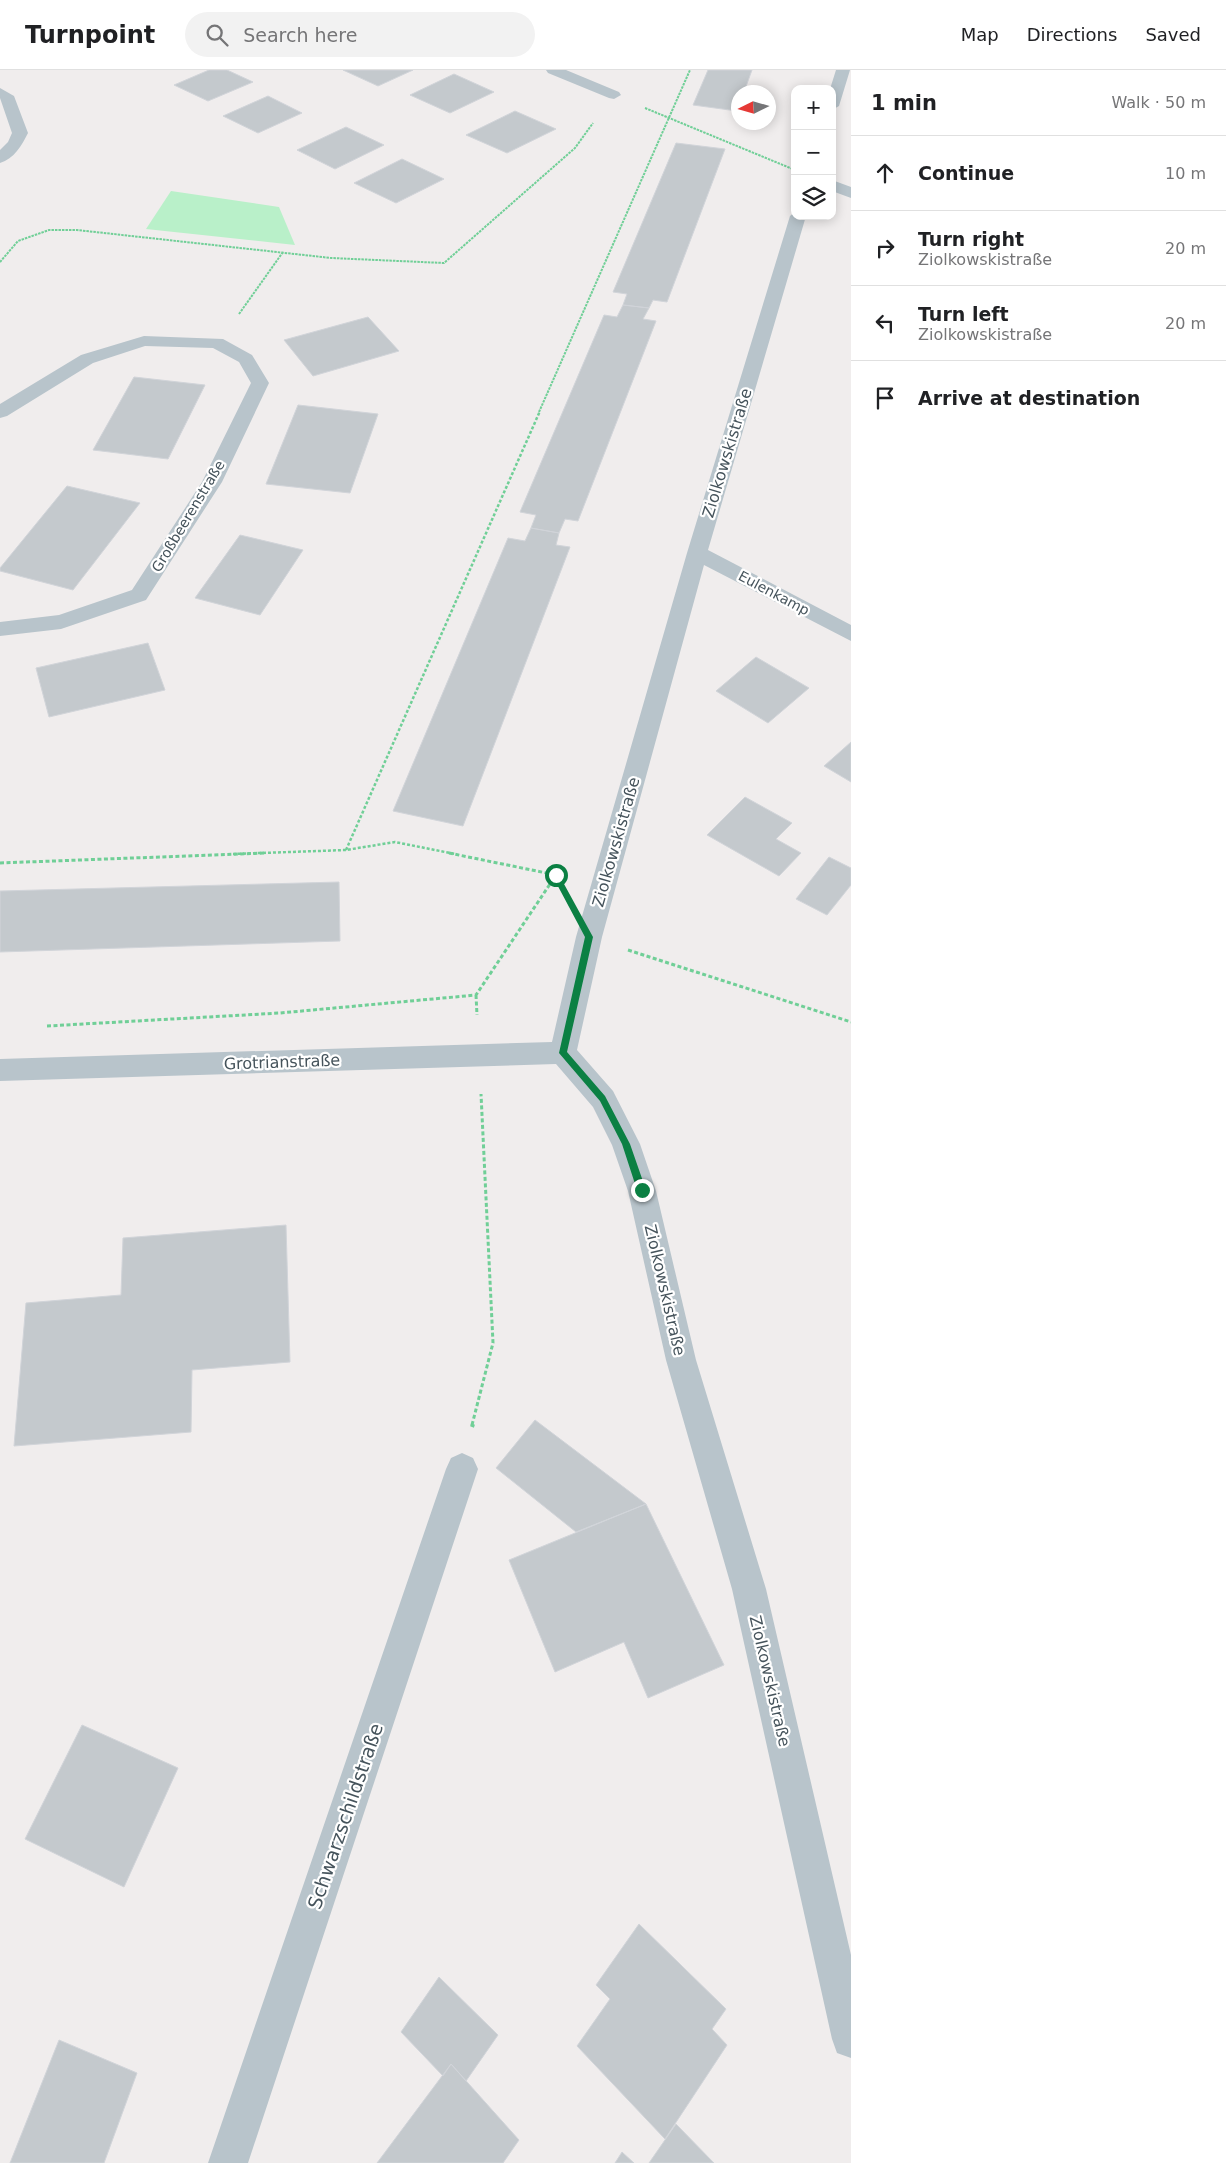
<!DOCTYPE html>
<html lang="en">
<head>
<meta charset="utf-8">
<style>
  :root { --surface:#fff; --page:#f2f2f2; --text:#202124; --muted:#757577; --line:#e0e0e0 }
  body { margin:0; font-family:"DejaVu Sans",sans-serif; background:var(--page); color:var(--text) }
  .controls { position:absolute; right:15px; top:15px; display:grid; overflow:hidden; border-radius:10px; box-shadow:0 2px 12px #0003 }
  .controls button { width:45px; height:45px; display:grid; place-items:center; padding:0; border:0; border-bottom:1px solid var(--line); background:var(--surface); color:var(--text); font:25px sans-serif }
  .compass { position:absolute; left:731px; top:15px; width:45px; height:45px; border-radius:50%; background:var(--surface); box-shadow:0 2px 12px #0003; rotate:265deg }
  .stop { position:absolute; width:15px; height:15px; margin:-11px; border:4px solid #0b8043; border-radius:50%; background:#fff }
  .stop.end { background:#0b8043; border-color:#fff; box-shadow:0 1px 5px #0008 }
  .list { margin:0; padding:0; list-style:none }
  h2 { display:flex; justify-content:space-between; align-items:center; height:65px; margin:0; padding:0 20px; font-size:21px }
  h2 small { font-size:16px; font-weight:400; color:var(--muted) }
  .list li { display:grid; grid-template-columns:32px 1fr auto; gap:15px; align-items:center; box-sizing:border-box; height:75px; padding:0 20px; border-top:1px solid var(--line) }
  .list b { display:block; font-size:19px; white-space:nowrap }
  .list p { margin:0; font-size:16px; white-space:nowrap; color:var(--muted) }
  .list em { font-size:16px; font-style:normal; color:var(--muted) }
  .icon { flex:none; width:28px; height:28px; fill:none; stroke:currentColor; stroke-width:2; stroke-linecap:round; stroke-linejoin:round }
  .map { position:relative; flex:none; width:851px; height:2093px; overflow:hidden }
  header { display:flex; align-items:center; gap:30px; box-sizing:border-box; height:70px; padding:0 25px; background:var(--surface); border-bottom:1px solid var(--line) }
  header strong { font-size:24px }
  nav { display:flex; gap:28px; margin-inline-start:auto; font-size:18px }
  .search { width:350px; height:45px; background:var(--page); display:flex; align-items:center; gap:12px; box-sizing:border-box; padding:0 18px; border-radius:28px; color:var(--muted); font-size:19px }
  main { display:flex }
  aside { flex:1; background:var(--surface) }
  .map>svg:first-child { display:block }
  .green { fill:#b9f0c9 }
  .building { fill:#c4c9cd; stroke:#d1d4d9 }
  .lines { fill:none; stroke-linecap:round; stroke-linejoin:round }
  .path-far3 { stroke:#70cf97; stroke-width:2; stroke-dasharray:2.5 1; stroke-linecap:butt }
  .path-far2 { stroke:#70cf97; stroke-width:2.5; stroke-dasharray:3 2; stroke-linecap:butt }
  .path-far1 { stroke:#70cf97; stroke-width:3; stroke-dasharray:4 2.5; stroke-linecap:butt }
  .path { stroke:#70cf97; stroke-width:4; stroke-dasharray:5 3; stroke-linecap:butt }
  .minor { fill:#b8c4cb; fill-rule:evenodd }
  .route { fill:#0b8043 }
  .labels { text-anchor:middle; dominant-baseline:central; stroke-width:4.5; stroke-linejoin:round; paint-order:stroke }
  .far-street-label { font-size:14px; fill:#45535b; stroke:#fff }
  .street-label { font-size:16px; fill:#45535b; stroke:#fff }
  .near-street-label { font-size:19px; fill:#45535b; stroke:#fff }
</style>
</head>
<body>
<header>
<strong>Turnpoint</strong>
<div class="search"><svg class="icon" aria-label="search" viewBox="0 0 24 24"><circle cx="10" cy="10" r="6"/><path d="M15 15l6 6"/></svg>Search here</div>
<nav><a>Map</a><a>Directions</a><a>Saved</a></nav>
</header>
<main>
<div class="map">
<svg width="851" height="2093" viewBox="0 0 851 2093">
  <rect width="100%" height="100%" fill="#f0eded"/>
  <path class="green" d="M 171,121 L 279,137 L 295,175 L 146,159 Z"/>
  <path class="building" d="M 209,0 L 227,0 L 253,12 L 208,31 L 174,15 Z
    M 343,0 L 413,0 L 378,16 Z
    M 708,0 L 752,0 L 744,22 L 738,22 L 737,41 L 693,35 Z
    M 454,4 L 494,22 L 450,43 L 410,25 Z
    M 268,26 L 302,43 L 258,63 L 223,46 Z
    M 515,41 L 556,59 L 507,83 L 466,65 Z
    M 346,57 L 384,75 L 335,99 L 297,80 Z
    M 676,73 L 725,79 L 667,232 L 653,230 L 649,238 L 623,235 L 627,224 L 613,222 Z
    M 402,89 L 444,109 L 396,133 L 354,113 Z
    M 623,235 L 649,238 L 643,249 L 656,251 L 578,451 L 565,449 L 559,463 L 531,458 L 536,445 L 520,442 L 604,245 L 617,247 Z
    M 368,247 L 399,281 L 313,306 L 284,270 Z
    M 134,307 L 205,315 L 168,389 L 93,380 Z
    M 298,335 L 378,344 L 350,423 L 266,414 Z
    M 67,416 L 140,433 L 73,520 L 0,501 L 0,498 Z
    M 531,458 L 559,463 L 556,475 L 570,477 L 463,756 L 393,741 L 508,468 L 525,471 Z
    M 240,465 L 303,480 L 260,545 L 195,528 Z
    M 148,573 L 165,620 L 49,647 L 36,598 Z
    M 756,587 L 809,618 L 768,653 L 716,621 Z
    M 851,672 L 851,712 L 824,696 Z
    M 745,727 L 792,753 L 776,769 L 801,783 L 779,806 L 707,765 Z
    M 829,787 L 851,798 L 851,815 L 827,845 L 796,829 Z
    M 339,812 L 340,871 L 0,882 L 0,821 Z
    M 286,1155 L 290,1292 L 192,1300 L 191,1362 L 14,1376 L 26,1233 L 121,1225 L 123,1168 Z
    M 535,1350 L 646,1434 L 576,1462 L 496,1398 Z
    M 646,1434 L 724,1595 L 648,1628 L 624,1572 L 555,1602 L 509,1490 Z
    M 82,1655 L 178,1698 L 124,1817 L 25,1769 Z
    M 639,1854 L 726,1939 L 712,1959 L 727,1975 L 665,2069 L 577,1976 L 610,1929 L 596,1915 Z
    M 439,1907 L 498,1965 L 466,2011 L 451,1994 L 443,2006 L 401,1962 Z
    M 59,1970 L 137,2003 L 104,2093 L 10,2093 Z
    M 451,1994 L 519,2070 L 503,2093 L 377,2093 Z
    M 676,2054 L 714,2093 L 649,2093 Z
    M 622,2082 L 634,2093 L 615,2093 Z"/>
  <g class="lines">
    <path class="path-far3" d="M 645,38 L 795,100
      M 0,192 L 18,171 L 49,160 L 77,160 L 331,188 L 444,193 L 575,78 L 593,53
      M 239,244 L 283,182
      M 539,342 L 690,0"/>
    <path class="path-far2" d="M 346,780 L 540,341
      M 233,784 L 346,780 L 395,772 L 455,784"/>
    <path class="path-far1" d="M 449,783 L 556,805 L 561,814
      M 0,793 L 266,783
      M 628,880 L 851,952
      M 476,925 L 477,945
      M 47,956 L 280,943 L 476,925 L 556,805
      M 472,1355 L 493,1273 L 481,1024"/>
    <path class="path" d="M 472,1357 L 473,1354"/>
    <path class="minor" d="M 546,0 L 566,0 L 619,22 L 621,25 L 614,29 L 609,28 L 548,3 Z
      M 836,0 L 850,0 L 839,36 L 832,40 L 832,19 L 830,19 Z
      M 0,18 L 14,26 L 28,63 C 22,75 14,89 0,93 L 0,80 L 8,72 L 12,63 L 0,28 Z
      M 832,110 L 851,117 L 851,128 L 832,121 Z
      M 795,142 L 795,146 L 806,146 L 708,480 L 851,555 L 851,571 L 704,495 L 602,867 L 577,980 L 613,1021 L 640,1074 L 656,1121 L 696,1290 L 766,1519 L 851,1885 L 851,1988 L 837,1983 L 832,1969 L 732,1519 L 666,1290 L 628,1121 L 612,1075 L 593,1037 L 556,994 L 0,1011 L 0,989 L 552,972 L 576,867 L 687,483 L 790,146 Z
      M 144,266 L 223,269 L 252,285 L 269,313 L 222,412 L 146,530 L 61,559 L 0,566 L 0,552 L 59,545 L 132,520 L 202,412 L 251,313 L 239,292 L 213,278 L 145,276 L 93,293 L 7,346 L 0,348 L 0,334 L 81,285 Z
      M 462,1383 L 473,1388 L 478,1399 L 248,2093 L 208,2093 L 446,1399 L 451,1388 Z"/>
  </g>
  <path class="route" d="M 553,803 L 558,803 L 593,867 L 567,982 L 605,1026 L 630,1074 L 646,1120 L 642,1124 L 637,1120 L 622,1074 L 600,1031 L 559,983 L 585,867 L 552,805 Z"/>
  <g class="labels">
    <g class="far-street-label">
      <text transform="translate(188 446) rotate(-59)">Großbeerenstraße</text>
      <text transform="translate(774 523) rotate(28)">Eulenkamp</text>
    </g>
    <g class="street-label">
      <text transform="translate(727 383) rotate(-73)">Ziolkowskistraße</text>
      <text transform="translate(616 772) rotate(-74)">Ziolkowskistraße</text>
      <text transform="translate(282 992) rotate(-2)">Grotrianstraße</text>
      <text transform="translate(665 1220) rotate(77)">Ziolkowskistraße</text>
      <text transform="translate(770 1611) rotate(77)">Ziolkowskistraße</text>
    </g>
    <g class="near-street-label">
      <text transform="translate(345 1746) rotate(-71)">Schwarzschildstraße</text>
    </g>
  </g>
</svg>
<div class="controls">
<button>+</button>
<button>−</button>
<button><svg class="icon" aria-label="layers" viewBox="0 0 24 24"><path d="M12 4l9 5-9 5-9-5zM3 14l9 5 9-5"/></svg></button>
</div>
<svg class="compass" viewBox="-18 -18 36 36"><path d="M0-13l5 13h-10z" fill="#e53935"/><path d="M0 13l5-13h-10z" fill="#757577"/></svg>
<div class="stop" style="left:556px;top:805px"></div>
<div class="stop end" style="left:642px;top:1120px"></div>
</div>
<aside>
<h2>1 min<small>Walk · 50 m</small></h2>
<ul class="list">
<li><svg class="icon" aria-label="ahead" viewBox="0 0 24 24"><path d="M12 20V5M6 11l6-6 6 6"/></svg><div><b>Continue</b></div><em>10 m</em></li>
<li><svg class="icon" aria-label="right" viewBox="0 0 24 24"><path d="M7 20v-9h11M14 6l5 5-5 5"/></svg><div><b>Turn right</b><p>Ziolkowskistraße</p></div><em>20 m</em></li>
<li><svg class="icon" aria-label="left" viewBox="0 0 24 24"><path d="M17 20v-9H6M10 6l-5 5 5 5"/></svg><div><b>Turn left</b><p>Ziolkowskistraße</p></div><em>20 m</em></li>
<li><svg class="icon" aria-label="arrive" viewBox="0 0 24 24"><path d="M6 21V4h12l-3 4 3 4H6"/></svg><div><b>Arrive at destination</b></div></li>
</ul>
</aside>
</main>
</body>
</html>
